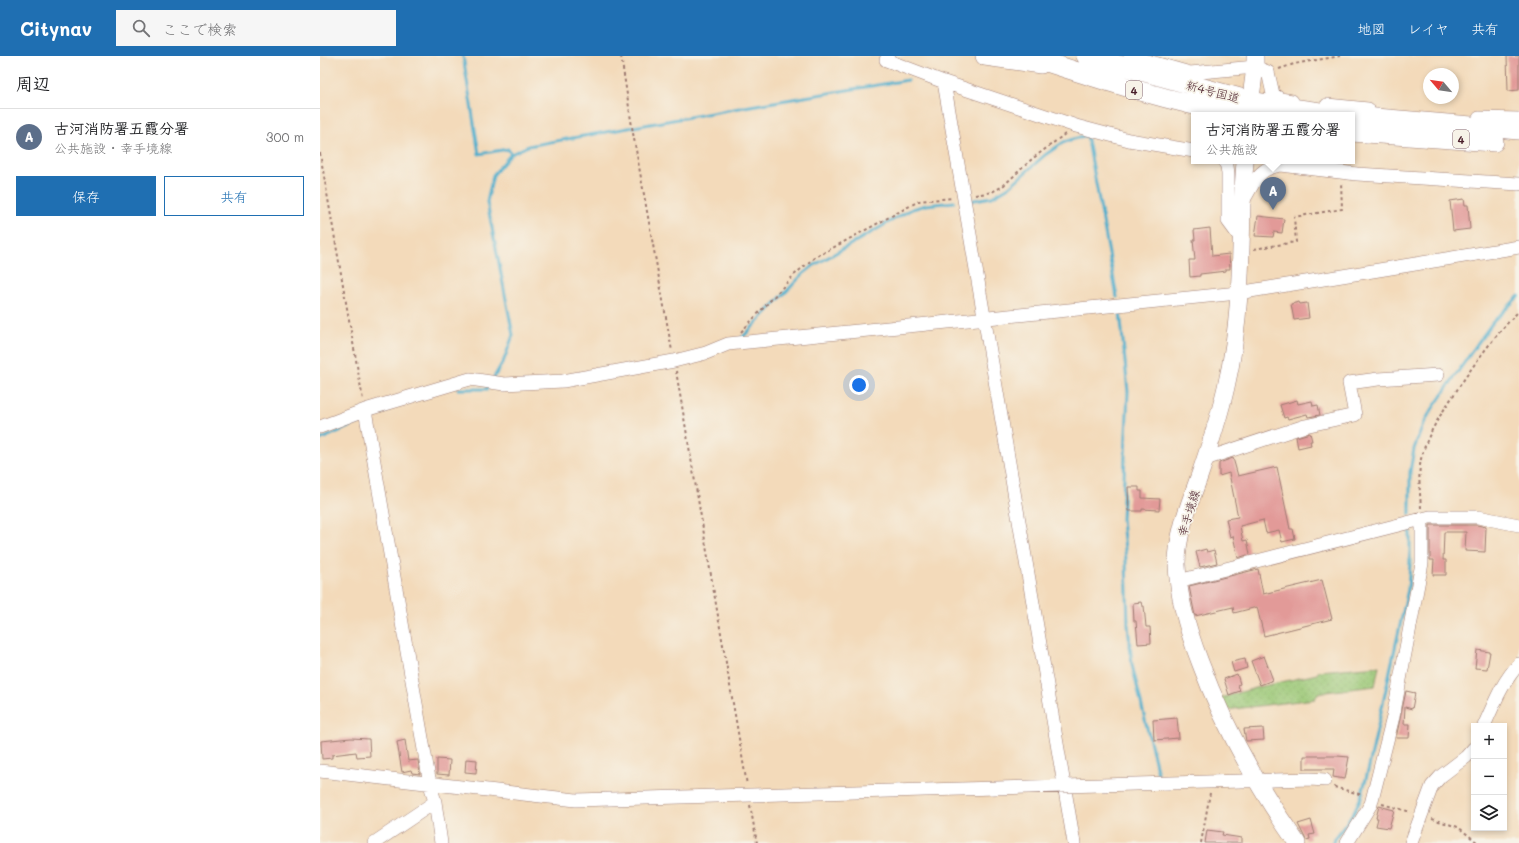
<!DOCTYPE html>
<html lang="ja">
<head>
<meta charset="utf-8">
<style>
  :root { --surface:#fff; --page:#f6f6f6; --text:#202124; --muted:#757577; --line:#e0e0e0; --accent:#1f6fb2 }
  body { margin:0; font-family:Mali,"Klee One",sans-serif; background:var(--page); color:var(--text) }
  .controls { position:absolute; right:12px; bottom:12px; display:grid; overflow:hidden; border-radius:0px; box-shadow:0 2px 6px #0003 }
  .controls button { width:36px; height:36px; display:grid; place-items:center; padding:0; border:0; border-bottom:1px solid var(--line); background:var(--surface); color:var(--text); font:20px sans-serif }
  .compass { position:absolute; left:1103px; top:12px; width:36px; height:36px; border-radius:50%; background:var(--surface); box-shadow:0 2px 6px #0003; rotate:299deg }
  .you { position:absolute; left:539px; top:329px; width:14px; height:14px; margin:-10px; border:3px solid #fff; border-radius:50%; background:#1a73e8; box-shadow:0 0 0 6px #1a73e833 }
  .badge { display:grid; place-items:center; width:26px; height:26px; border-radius:50%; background:var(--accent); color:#fff; font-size:13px; font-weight:700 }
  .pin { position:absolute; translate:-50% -33px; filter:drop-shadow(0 1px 2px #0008) }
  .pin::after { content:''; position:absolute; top:21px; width:14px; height:12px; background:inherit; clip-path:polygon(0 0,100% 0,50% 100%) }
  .popup { position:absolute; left:871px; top:56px; width:164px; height:52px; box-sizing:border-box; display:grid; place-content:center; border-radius:0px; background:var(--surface); filter:drop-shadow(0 1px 3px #0005); font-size:13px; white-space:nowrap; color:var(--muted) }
  .popup b { font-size:15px; color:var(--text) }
  .popup::after { content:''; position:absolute; left:50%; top:100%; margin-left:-8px; border:8px solid transparent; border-top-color:var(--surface) }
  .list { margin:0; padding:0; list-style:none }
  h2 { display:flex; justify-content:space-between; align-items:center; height:52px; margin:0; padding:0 16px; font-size:17px }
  h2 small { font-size:13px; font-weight:400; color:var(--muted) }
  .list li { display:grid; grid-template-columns:26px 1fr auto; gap:12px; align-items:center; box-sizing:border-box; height:56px; padding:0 16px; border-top:1px solid var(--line) }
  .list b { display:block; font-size:15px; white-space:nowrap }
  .list p { margin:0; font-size:13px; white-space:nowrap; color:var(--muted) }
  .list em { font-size:13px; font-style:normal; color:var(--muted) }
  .actions { display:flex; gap:8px; padding:12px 16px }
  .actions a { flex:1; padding:9px 0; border:1px solid var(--accent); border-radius:0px; text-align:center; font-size:14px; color:var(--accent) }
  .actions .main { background:var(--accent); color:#fff }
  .icon { flex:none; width:22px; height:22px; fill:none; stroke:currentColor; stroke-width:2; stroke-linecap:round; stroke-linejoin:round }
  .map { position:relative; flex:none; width:1199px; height:787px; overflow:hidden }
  header { display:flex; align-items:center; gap:24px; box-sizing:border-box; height:56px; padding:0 20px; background:var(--accent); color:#fff }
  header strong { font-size:19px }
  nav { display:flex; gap:22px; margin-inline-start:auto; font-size:14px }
  .search { width:280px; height:36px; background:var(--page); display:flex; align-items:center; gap:10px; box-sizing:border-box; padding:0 14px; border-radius:0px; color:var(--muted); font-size:15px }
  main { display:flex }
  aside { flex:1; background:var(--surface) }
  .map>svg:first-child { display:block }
  .grass { fill:url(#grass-dots); stroke:#727350 }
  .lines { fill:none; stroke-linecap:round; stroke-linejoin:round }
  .stream { stroke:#4daecc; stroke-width:3 }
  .building { fill:#e29a98 }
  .minor-casing { stroke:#9e7c72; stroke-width:14 }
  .major-casing { stroke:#9e7c72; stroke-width:18 }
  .highway-casing { stroke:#9e7c72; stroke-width:20 }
  .path { stroke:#9e7c72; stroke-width:2; stroke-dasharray:3 3; stroke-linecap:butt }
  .minor { stroke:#fff; stroke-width:13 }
  .major { stroke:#fff; stroke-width:17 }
  .highway { stroke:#fff; stroke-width:19 }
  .labels { text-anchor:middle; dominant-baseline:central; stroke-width:3.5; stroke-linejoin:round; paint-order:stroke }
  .shield { fill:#f7f3e8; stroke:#7e5f64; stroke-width:1 }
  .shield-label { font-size:11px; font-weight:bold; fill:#4a1f2b }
  .street-label { font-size:12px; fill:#4a1f2b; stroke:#f7f3e8 }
</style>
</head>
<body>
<header>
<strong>Citynav</strong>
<div class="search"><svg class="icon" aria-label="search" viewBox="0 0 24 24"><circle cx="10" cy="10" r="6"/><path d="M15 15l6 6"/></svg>ここで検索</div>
<nav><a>地図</a><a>レイヤ</a><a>共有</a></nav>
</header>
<main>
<aside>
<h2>周辺<small></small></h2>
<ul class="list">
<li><span class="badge" style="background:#5c6f8a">A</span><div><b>古河消防署五霞分署</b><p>公共施設 · 幸手境線</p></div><em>300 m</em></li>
</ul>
<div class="actions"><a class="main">保存</a><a>共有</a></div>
</aside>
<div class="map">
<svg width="1199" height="787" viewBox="0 0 1199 787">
  <defs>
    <pattern id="grass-dots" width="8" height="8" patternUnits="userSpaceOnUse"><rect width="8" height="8" fill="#9ac775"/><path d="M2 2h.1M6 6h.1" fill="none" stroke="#86aa65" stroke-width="1.8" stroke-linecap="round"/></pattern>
  </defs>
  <rect width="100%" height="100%" fill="#f7f3e8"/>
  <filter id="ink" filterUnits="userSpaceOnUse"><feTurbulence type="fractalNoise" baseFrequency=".025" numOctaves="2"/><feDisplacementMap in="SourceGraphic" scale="8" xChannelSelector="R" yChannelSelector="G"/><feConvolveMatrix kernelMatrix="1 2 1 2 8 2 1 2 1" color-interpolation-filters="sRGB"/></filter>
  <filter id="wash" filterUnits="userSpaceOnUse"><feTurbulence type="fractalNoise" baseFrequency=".012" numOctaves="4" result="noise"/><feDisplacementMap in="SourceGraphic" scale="16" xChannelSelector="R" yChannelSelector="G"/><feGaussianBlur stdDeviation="0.9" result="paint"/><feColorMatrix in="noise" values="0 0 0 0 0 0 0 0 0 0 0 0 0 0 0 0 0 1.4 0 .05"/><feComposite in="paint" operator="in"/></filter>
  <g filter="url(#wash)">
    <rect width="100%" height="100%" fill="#f3daba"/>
    <path class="grass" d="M 1059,610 L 1055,630 L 998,637 L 995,643 L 906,654 L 900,642 L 939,631 L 997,618 L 999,615 Z"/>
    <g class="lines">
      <path class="stream" d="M 143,0 L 159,98 L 188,93 L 191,98
        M 649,145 L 672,141 L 689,131 L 725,99 L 744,86 L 767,79 L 797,241
        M 800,255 L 808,336 L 802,464 L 806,504 L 808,569 L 812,609 L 838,718
        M 422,282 L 483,218 L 493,210 L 592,153 L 606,149 L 634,146
        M 173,323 L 184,304 L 193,279 L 167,146 L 173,119 L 191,98 L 208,90 L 436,49 L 588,24
        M 138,333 L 167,333 L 169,329
        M 49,362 L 68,354
        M 0,384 L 44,364
        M 1090,458 L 1090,416 L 1094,393 L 1102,371 L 1109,358 L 1157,288 L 1173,266 L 1199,240
        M 1012,787 L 1033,758 L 1041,741 L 1048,715 L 1088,533 L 1090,508 L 1090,474"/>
    </g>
    <g id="blocks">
      <path class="building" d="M 1187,0 L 1199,0 L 1199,34 L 1188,35 Z
        M 1144,143 L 1145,149 L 1148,149 L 1150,173 L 1133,175 L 1130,145 Z
        M 938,160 L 964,163 L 962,177 L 954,176 L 953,181 L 935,180 Z
        M 890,172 L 892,200 L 909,198 L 910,213 L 906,213 L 906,215 L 880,218 L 880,220 L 870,221 L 869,204 L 875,204 L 873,184 L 875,184 L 874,174 Z
        M 979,246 L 980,248 L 987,247 L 989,262 L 974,264 L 971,248 Z
        M 977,344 L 978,348 L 992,345 L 993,350 L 998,349 L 1000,359 L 988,361 L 987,358 L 968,363 L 967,361 L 964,362 L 960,349 Z
        M 990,377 L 992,385 L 990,385 L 991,389 L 978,392 L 976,381 Z
        M 913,402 L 918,420 L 957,411 L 970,473 L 973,473 L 975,483 L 962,486 L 959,474 L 946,477 L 943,464 L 920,470 L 923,485 L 927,484 L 930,498 L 918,502 L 913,480 L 910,481 L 906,463 L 918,461 L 909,417 L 899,420 L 899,407 Z
        M 808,431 L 819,431 L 819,435 L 822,435 L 822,442 L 840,443 L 839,454 L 822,453 L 822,455 L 809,455 Z
        M 1110,469 L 1157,469 L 1166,471 L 1165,496 L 1145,495 L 1146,476 L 1124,476 L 1123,504 L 1126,504 L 1126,519 L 1113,519 L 1114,504 L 1110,504 Z
        M 886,493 L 887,496 L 894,494 L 897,507 L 880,511 L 876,496 Z
        M 938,513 L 943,538 L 1002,524 L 1012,563 L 944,580 L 937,551 L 914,557 L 913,551 L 875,560 L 869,530 Z
        M 821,546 L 822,550 L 824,550 L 826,571 L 830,571 L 831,587 L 818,588 L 816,565 L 814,565 L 813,547 Z
        M 1157,594 L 1170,596 L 1167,613 L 1155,612 Z
        M 944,600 L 953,624 L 940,629 L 931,605 Z
        M 925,603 L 927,612 L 914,616 L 911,606 Z
        M 917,618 L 920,628 L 918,629 L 920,635 L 909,639 L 904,623 Z
        M 1086,635 L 1095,637 L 1092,653 L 1085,651 L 1084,668 L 1090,668 L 1089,682 L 1076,682 Z
        M 857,662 L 859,682 L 834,684 L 833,664 Z
        M 943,672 L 944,684 L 926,685 L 924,673 Z
        M 31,682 L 49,683 L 50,700 L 37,701 L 36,696 L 12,699 L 12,702 L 2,703 L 1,685 Z
        M 85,684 L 88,705 L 98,704 L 100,718 L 92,717 L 91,714 L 82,716 L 77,686 Z
        M 984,700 L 1017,700 L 1029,701 L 1025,723 L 1013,721 L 1014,713 L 984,713 Z
        M 117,703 L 130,704 L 129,719 L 117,718 Z
        M 146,703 L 157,704 L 156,717 L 145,716 Z
        M 1059,750 L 1074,754 L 1069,772 L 1056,770 L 1058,762 L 1056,762 Z
        M 991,764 L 995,778 L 989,779 L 990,783 L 986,784 L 978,768 Z
        M 887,774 L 903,776 L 902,779 L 922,782 L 922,787 L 885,787 Z"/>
    </g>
  </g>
  <g filter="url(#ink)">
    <use href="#blocks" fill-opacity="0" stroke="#9e7c72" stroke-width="1"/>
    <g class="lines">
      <defs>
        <path id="minor" d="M 568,0 L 566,4 L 624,26 L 756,70 L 809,84 L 874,95
          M 810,0 L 870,17 L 935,11 L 948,16 L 953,38 L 960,43 L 972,45
          M 624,26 L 754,787
          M 1007,49 L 1048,53
          M 1159,62 L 1199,63
          M 904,105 L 907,110 L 908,118 L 908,165 L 922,184
          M 923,145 C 935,126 937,112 961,109 L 1037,118 L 1199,128
          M 45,354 L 110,728 L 115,746 L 121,787
          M 0,371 L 45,354 L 150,323 L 184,328 L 243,325 L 354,305 L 386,297 L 408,288 L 918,237 L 1199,191
          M 885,403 L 985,370 L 1035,359 L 1029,327 L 1058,323 L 1118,319
          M 858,525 L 1110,461 L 1158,461 L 1199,469
          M 1164,670 C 1174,648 1182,626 1199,608
          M 0,715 L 256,744 L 990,723 L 1005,724
          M 54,787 L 115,746
          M 1027,787 L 1051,748 L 1073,661 L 1102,507 L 1102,463
          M 1091,787 L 1112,730 L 1121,720 L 1146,701 L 1154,692"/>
        <path id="major" d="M 929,57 L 935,11 L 935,0
          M 925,105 C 924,119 923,134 922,148 C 921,209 920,272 906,331 C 899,362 889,392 879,421 C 869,449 857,478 857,508 C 858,542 868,575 880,606 C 904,671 937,730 977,787"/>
        <path id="highway" d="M 665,0 L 721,8
          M 708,0 C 779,23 849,46 922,59
          M 766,0 L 931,45 L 971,52 L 1022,59
          M 1032,60 L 1199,74
          M 1032,76 L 1174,86"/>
      </defs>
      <use href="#minor" class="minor-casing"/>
      <use href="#major" class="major-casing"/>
      <use href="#highway" class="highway-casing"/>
      <path class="path" d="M 301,0 L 313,77 L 352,295
        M 959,13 L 974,8 L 1020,0
        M 0,97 L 43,344
        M 655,139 L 672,136 L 683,130 L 712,103 L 745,78
        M 934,193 L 976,186 L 974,161 L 1022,153 L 1021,126
        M 421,276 L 474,219 L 494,202 L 599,145 L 632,142
        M 356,315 L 427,729
        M 1101,452 C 1100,436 1098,418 1101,403 C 1107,378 1121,358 1135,337 C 1154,308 1174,280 1199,255
        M 1014,731 L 1043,739
        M 1062,748 L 1091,756
        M 430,749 L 437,787
        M 1112,763 L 1138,771 L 1158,787
        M 881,787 L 890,737"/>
      <use href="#minor" class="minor"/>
      <use href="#major" class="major"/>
      <use href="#highway" class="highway"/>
    </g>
  </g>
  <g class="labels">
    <g class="shield">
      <rect x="806" y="25" width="16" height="18" rx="3"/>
      <rect x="1133" y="74" width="16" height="18" rx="3"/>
    </g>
    <g class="shield-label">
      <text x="814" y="34">4</text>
      <text x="1141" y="83">4</text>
    </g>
    <g class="street-label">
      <text transform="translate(893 35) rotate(15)">新4号国道</text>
      <text transform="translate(868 457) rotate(-73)">幸手境線</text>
    </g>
  </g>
</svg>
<div class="controls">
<button>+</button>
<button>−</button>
<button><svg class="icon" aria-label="layers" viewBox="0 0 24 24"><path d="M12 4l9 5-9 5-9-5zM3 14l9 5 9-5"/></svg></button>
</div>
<svg class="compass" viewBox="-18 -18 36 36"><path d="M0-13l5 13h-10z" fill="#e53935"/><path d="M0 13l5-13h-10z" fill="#757577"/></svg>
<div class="you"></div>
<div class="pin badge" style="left:953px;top:154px;background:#5c6f8a">A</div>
<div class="popup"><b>古河消防署五霞分署</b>公共施設</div>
</div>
</main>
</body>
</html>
